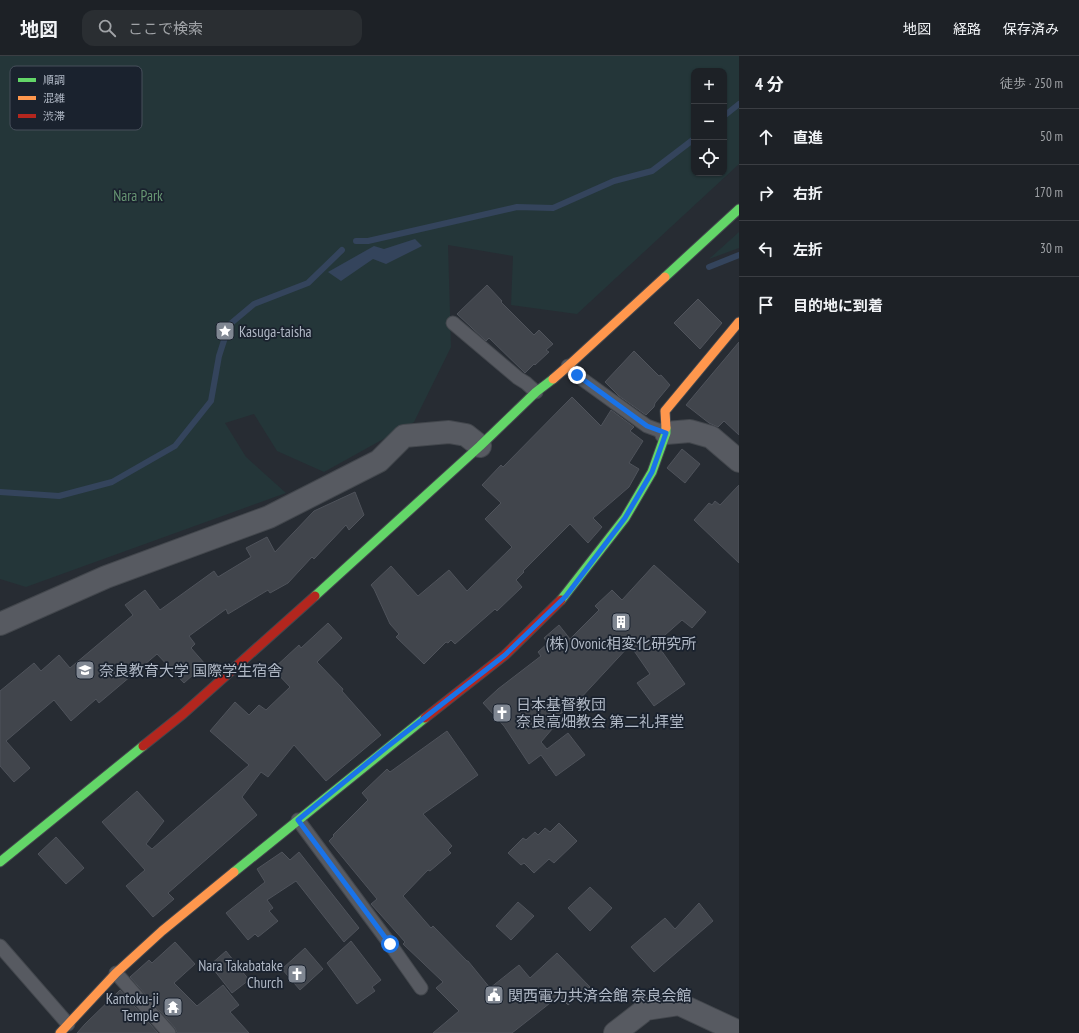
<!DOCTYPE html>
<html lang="ja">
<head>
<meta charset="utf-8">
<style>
  :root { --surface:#1d2126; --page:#2a2e32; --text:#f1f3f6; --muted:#a0a3a7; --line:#3b3e43 }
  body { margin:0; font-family:"PT Sans Narrow","Noto Sans JP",sans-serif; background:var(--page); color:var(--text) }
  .controls { position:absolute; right:12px; top:12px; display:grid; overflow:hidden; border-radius:8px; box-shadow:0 1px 3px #0004 }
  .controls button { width:36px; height:36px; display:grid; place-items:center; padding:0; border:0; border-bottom:1px solid var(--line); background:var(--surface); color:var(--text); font:20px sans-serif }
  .stop { position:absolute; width:12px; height:12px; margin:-9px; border:3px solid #1a73e8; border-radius:50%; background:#fff }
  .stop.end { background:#1a73e8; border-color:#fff; box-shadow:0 1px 4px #0008 }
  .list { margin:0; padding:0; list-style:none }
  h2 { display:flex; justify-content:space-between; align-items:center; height:52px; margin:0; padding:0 16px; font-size:17px }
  h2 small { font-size:13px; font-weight:400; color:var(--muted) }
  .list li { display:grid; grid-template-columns:26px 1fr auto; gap:12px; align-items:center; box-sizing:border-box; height:56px; padding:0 16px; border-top:1px solid var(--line) }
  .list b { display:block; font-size:15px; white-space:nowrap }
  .list em { font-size:13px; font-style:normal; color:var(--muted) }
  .icon { flex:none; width:22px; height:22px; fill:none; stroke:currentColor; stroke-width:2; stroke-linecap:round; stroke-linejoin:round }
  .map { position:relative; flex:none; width:739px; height:977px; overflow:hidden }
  header { display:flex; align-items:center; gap:24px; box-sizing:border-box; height:56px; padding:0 20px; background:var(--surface); border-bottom:1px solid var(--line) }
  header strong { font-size:19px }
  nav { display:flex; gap:22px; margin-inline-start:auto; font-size:14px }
  .search { width:280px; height:36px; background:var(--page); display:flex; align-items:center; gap:10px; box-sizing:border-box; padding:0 14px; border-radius:12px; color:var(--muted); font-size:15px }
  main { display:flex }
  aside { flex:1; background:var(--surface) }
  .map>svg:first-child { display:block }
  .green { fill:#243639; fill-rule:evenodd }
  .water { fill:#34445c }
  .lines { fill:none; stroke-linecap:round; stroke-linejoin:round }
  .stream { stroke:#34445c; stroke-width:6 }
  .building { fill:#41454c; stroke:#4f535b }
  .lane-casing { stroke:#43474d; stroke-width:15 }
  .street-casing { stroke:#43474d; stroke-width:24 }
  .fast-casing { stroke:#43474d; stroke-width:11 }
  .slow-casing { stroke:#43474d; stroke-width:11 }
  .jam-casing { stroke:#43474d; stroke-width:11 }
  .lane { stroke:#575a61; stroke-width:13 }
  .street { stroke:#575a61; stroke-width:22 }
  .fast { stroke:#63d668; stroke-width:9 }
  .slow { stroke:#ff974d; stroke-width:9 }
  .jam { stroke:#b3261e; stroke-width:9 }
  .route { stroke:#1a73e8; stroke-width:5 }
  .labels { text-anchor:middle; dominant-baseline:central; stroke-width:3.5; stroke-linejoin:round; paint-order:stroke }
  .park-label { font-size:15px; fill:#679673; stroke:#1a222e }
  .poi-label { font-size:15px; fill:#b0b8c5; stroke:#1a222e; text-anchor:start }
  .key { fill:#1a222e; stroke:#474f5b; stroke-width:1 }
  .key-label { font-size:11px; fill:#b0b8c5 }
</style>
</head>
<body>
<header>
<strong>地図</strong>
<div class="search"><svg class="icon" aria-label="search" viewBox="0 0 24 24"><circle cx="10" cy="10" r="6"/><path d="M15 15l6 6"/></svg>ここで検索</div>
<nav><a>地図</a><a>経路</a><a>保存済み</a></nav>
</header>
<main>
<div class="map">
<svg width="739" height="977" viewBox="0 0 739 977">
  <rect width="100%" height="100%" fill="#272c33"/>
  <path class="green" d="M 0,0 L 739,0 L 739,108 L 577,258 L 511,249 L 513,200 L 448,189 L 451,291 L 414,366 L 324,416 L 277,395 L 254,358 L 225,367 L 246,401 L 286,437 L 26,531 L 0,523 ZM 694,15 L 724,15 L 724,117 L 694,117 Z
    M 739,176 L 739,192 L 709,203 Z"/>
  <path class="water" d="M 415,183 L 422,190 L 386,208 L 373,203 L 341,225 L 328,216 L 374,190 L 384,193 Z"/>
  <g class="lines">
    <path class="stream" d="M 724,60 L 739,48
      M 356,185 L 368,185 L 517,151 L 553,152 L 614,125 L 652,115 L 694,83
      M 709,211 L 739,199
      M 0,436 L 59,440 L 112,426 L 175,390 L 211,345 L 219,300 L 229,269 L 254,248 L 308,227 L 342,194"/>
  </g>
  <path class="building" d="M 487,229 L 502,245 L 501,246 L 534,279 L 539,274 L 553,288 L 546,294 L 549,296 L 535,309 L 534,308 L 525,317 L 489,282 L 486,285 L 457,258 Z
    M 698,243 L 722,267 L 700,293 L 674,267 Z
    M 739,286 L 739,379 L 724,365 L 718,371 L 709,367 L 686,349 Z
    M 634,295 L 659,320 L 661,319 L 670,329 L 655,347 L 654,351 L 646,359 L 619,340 L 605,326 Z
    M 572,341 L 601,370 L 611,354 L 634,371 L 630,375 L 643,385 L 629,407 L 639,413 L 629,431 L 593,462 L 602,471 L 588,487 L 570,468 L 523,515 L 524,516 L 516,524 L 522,531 L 497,555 L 495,553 L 455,588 L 451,584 L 448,587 L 446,586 L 424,608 L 396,581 L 399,578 L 390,568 L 374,533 L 371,529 L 391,510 L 418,540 L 449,514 L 467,535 L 512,491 L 485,463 L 501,447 L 482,429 L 501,409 L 503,411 Z
    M 682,393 L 700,408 L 685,427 L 667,412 Z
    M 739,429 L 739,507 L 694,464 L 709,447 L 712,449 L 715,445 L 720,449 Z
    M 355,436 L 364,459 L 349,474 L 346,469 L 314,503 L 312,501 L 288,527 L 270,537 L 268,534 L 228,558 L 226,553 L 189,580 L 195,588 L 191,592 L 205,608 L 184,627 L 157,598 L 99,647 L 96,643 L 71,665 L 54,644 L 6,685 L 30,712 L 14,726 L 0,710 L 0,635 L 34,607 L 41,615 L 59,599 L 70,612 L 133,559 L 125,549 L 145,534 L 160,554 L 214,515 L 218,521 L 251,501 L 246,492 L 267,481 L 275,496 L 314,455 Z
    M 654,509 L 706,556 L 692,572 L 682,564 L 656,587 L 685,628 L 654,650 L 637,627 L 650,618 L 630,589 L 578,645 L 556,661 L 559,665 L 541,686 L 547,693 L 568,677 L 585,699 L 556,720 L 541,699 L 529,708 L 504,670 L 483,647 L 498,633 L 541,600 L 538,596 L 548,587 L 544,582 L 559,569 L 570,583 L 599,554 L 595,550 L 612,534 L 622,544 Z
    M 328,567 L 342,582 L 317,606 L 343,633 L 342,635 L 381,679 L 326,725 L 294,689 L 268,721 L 261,716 L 242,741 L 257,759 L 168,837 L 174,843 L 153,861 L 126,830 L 145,814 L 102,766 L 137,735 L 164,765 L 146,788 L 152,793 L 249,709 L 210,675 L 235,646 L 249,659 L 259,649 L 266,654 L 290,631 L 273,613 L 299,589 L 301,592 Z
    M 447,675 L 478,719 L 423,758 L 452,790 L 448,794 L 451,797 L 430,815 L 428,814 L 403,840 L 431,872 L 433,870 L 467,905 L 468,905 L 490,932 L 519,909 L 530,922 L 557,897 L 590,931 L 568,949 L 559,940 L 512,977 L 433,977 L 459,955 L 436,932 L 443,926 L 403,888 L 405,886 L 371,848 L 377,843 L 329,785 L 334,780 L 333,779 L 368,744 L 362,737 L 387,713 L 390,716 Z
    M 559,767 L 577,785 L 554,807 L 549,803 L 534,817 L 524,807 L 521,809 L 508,797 L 523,782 L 526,784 L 535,776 L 538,779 L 545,772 L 550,776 Z
    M 56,781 L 84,812 L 66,828 L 38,798 Z
    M 282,796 L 290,804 L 299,796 L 359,872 L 344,886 L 296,825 L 267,844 L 273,852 L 269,855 L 278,865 L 258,881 L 255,878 L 248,884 L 226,857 L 265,826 L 257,813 Z
    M 590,831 L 612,852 L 590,875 L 568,852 Z
    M 518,846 L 534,860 L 511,884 L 496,870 Z
    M 699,847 L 713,865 L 654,916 L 631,891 L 665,862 L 675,873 Z
    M 351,885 L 381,924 L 372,931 L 375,935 L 357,948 L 327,907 Z
    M 175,886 L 195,908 L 174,927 L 197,950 L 223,929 L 239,949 L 230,956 L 249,977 L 177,977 L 175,972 L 130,921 L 149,904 L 152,907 Z
    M 305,892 L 323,913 L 300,934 L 282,913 Z
    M 226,895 L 249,924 L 232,937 L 210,909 Z
    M 120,934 L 158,977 L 77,977 L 85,968 Z"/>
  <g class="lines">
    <defs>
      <path id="lane" d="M 453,267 L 518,322 L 526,327 L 536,336
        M 568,310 L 582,323 L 647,370 L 666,377
        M 298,764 L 390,888 L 421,932
        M 0,890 L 68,968
        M 116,917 L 169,977"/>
      <path id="street" d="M 666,377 L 690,375 L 711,381 L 739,405
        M 0,568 L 106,521 L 269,461 L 379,405 L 404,380 L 449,376 L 466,379 L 480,390
        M 615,977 L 646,953 L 679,948 L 739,976"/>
      <path id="fast" d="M 665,221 L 739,153
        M 315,540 L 480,390 L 536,336 L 553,323
        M 561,544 L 625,462 L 652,416 L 666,377 L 666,372
        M 0,806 L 143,690
        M 234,816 L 425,662"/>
      <path id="slow" d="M 553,323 L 568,310 L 665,221
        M 666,372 L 665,355 L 739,266
        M 60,977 L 116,917 L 162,875 L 234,816"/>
      <path id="jam" d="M 425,662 L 505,599 L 561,544
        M 143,690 L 183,658 L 315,540"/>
    </defs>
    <use href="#lane" class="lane-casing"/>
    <use href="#street" class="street-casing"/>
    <use href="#fast" class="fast-casing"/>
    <use href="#slow" class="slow-casing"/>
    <use href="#jam" class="jam-casing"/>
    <use href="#lane" class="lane"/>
    <use href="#street" class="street"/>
    <use href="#fast" class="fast"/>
    <use href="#slow" class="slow"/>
    <use href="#jam" class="jam"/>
  </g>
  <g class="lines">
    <path class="route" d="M 390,888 L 298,764 L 387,691 L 505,599 L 566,540 L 625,462 L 652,416 L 666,377 L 647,370 L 577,319"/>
  </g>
  <defs>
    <symbol id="sight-square" viewBox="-11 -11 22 22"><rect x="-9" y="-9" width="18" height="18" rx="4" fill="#808792" stroke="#1a222e"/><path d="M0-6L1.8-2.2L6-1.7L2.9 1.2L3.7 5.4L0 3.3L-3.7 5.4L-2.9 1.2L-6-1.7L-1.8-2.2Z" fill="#fff"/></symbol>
    <symbol id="building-square" viewBox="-11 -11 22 22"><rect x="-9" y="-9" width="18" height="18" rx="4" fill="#808792" stroke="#1a222e"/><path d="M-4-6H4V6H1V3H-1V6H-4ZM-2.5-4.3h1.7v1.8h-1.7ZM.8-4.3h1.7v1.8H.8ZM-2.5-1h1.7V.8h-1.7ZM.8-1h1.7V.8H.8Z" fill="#fff"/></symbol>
    <symbol id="university-square" viewBox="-11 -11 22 22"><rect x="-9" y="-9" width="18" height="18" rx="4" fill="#808792" stroke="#1a222e"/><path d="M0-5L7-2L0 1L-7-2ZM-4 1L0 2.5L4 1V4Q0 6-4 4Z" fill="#fff"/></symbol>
    <symbol id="church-square" viewBox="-11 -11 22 22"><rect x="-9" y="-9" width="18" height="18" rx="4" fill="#808792" stroke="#1a222e"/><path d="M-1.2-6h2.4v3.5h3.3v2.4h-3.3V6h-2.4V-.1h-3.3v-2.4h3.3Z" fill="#fff"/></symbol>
    <symbol id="civic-square" viewBox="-11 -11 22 22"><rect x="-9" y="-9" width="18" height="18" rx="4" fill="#808792" stroke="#1a222e"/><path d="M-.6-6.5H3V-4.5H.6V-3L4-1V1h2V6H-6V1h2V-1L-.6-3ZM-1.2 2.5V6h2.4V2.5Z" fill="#fff"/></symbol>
    <symbol id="temple-square" viewBox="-11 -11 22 22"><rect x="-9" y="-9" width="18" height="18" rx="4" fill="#808792" stroke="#1a222e"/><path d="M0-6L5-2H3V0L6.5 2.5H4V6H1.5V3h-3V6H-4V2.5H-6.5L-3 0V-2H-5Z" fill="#fff"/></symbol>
  </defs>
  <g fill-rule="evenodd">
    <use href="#sight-square" x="214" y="264" width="22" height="22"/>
    <use href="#building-square" x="610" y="555" width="22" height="22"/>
    <use href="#university-square" x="74" y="603" width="22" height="22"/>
    <use href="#church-square" x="491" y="646" width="22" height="22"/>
    <use href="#church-square" x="286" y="907" width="22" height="22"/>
    <use href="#civic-square" x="483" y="928" width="22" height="22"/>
    <use href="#temple-square" x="162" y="940" width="22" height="22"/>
  </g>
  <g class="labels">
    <g class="park-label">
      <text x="138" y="139">Nara Park</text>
    </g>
    <g class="poi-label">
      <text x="239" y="275">Kasuga-taisha</text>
      <text x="621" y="587" text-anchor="middle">(株) Ovonic相変化研究所</text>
      <text x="99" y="614">奈良教育大学 国際学生宿舎</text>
      <text x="516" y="648">日本基督教団<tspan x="516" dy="17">奈良高畑教会 第二礼拝堂</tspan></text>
      <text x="283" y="909" text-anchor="end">Nara Takabatake<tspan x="283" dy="17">Church</tspan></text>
      <text x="508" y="939">関西電力共済会館 奈良会館</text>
      <text x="159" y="942" text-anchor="end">Kantoku-ji<tspan x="159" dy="17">Temple</tspan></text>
    </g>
  </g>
  <rect x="10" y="10" width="132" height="64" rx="6" class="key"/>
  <rect x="18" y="22" width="18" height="4" fill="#63d668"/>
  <rect x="18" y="40" width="18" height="4" fill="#ff974d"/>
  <rect x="18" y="58" width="18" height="4" fill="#b3261e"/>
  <g class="key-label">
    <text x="43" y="28">順調</text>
    <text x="43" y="46">混雑</text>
    <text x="43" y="64">渋滞</text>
  </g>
</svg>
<div class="controls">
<button>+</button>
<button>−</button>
<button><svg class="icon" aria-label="locate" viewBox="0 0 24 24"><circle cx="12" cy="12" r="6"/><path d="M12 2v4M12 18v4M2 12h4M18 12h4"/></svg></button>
</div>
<div class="stop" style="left:390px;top:888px"></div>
<div class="stop end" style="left:577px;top:319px"></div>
</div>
<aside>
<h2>4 分<small>徒歩 · 250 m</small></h2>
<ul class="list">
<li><svg class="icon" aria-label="ahead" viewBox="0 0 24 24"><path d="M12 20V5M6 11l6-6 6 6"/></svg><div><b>直進</b></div><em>50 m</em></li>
<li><svg class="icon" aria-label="right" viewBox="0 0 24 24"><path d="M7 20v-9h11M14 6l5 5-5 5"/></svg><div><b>右折</b></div><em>170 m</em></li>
<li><svg class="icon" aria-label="left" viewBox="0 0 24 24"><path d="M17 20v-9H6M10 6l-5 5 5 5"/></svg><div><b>左折</b></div><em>30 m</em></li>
<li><svg class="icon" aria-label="arrive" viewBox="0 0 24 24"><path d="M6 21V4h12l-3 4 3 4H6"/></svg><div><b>目的地に到着</b></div></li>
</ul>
</aside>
</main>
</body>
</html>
